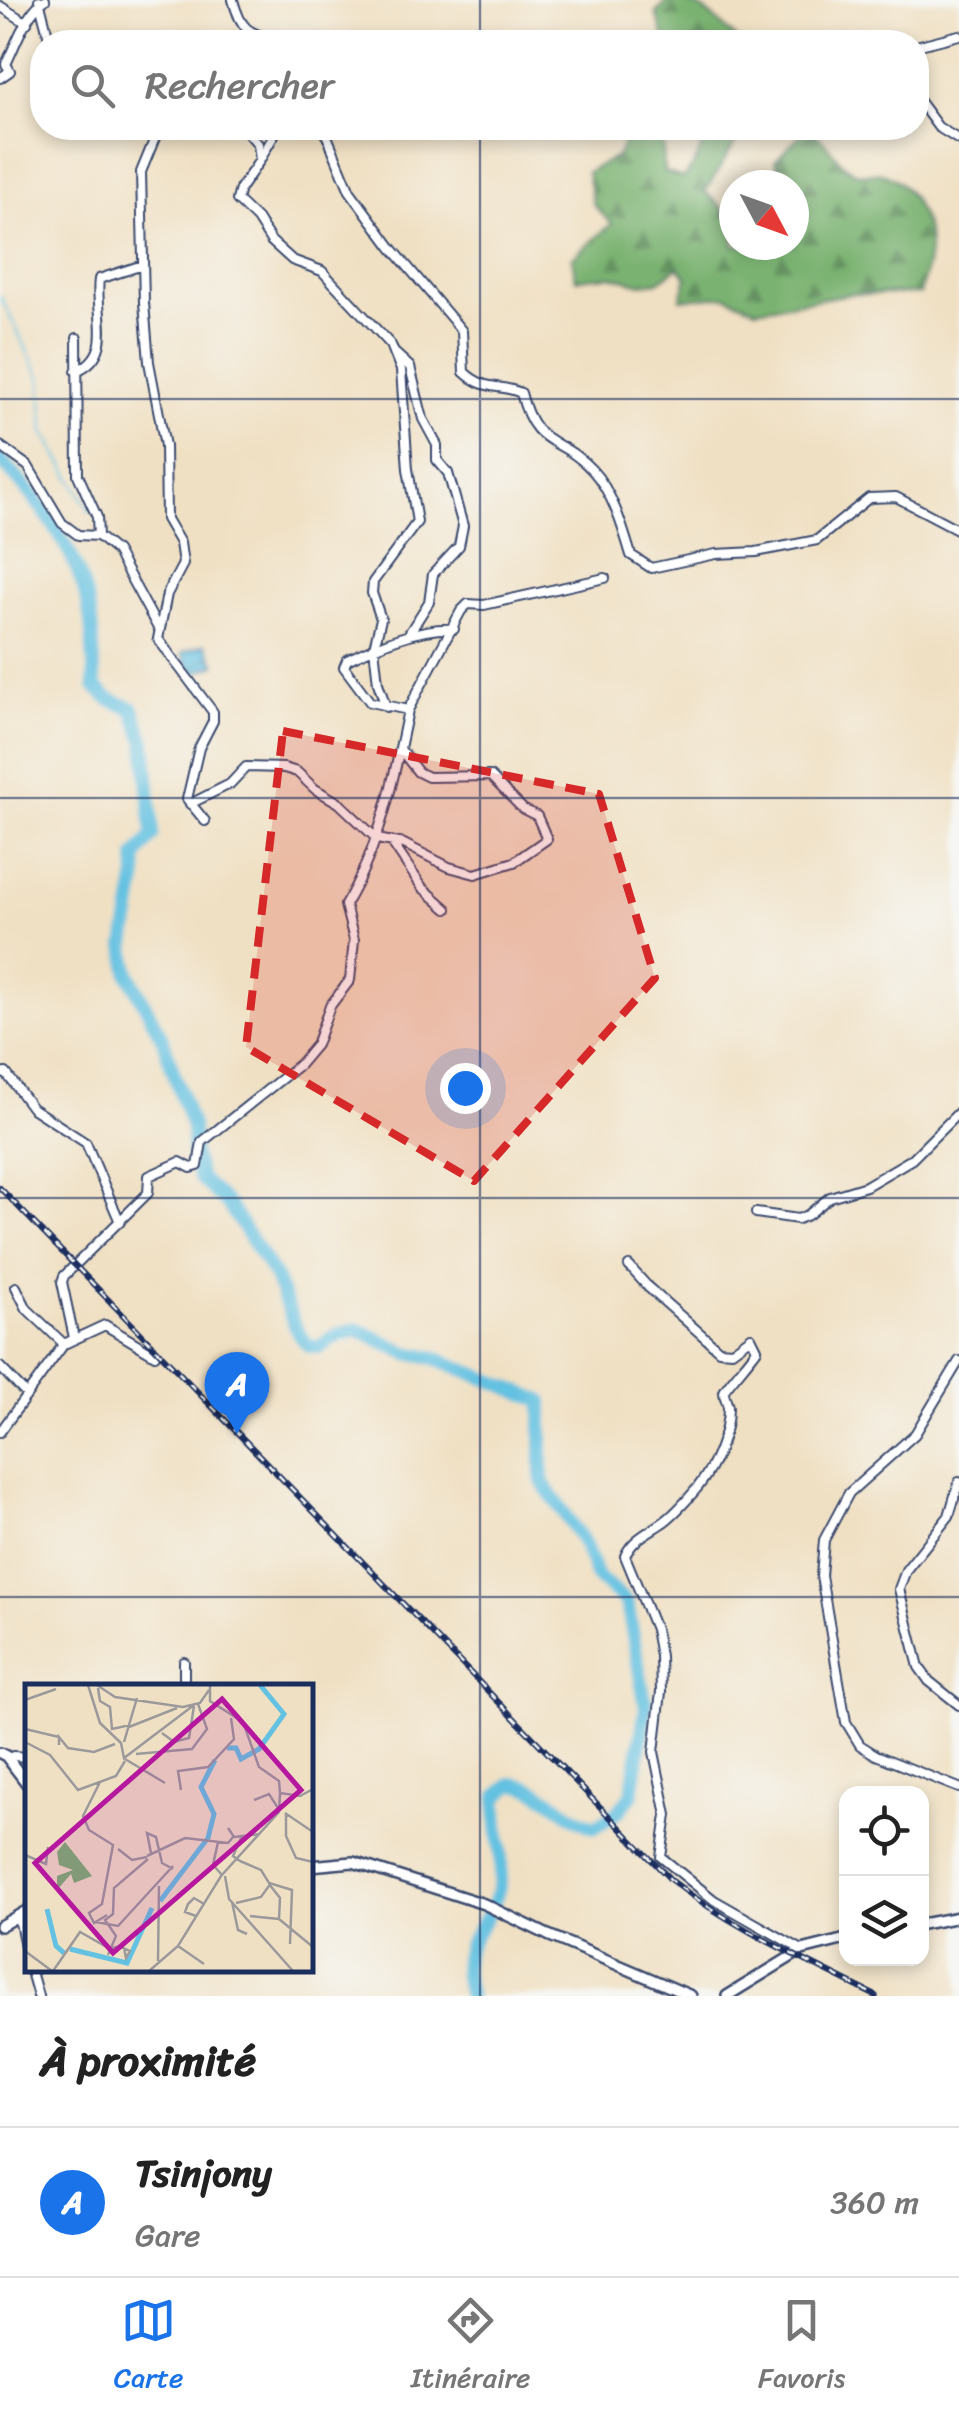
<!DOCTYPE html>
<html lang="fr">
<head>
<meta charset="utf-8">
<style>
  :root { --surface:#fff; --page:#f6f6f6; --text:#222; --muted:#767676; --line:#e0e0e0; --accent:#1a73e8 }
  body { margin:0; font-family:Sriracha,sans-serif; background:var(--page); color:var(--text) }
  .controls { position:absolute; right:30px; bottom:30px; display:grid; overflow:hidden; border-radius:20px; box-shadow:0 5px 15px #0003 }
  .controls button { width:90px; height:90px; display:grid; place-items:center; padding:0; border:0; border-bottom:2px solid var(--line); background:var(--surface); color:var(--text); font:50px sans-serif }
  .compass { position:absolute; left:719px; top:170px; width:90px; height:90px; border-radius:50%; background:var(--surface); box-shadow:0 5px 15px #0003; rotate:131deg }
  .you { position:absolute; left:465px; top:1088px; width:35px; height:35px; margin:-25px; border:8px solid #fff; border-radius:50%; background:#1a73e8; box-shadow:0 0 0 15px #1a73e833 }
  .badge { display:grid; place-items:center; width:65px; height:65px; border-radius:50%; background:var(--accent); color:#fff; font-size:32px; font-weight:700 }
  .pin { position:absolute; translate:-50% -82px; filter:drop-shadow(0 2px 5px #0008) }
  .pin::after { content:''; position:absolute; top:52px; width:35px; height:30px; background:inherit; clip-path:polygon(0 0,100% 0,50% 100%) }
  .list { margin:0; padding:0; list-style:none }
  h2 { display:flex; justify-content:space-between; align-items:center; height:130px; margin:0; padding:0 40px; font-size:42px }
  h2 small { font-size:32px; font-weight:400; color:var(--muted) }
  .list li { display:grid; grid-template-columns:65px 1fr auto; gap:30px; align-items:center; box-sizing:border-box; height:150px; padding:0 40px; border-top:2px solid var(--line) }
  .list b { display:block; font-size:38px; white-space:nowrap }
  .list p { margin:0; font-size:32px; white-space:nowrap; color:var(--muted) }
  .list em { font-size:32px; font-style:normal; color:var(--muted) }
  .icon { flex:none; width:55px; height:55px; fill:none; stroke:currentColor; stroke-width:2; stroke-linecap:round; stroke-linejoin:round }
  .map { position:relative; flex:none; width:959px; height:1996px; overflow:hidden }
  .search { position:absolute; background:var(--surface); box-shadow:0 5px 15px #0003; left:30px; right:30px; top:30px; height:110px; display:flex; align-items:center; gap:25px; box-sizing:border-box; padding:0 35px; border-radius:40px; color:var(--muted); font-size:38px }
  .sheet { height:280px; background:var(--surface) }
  nav { display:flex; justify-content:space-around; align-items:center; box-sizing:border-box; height:140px; border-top:2px solid var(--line); background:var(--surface); font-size:28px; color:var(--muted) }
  nav a { display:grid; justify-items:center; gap:5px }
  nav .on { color:var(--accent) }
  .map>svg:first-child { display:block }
  .forest { fill:url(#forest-firs); stroke:#4a7068; stroke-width:2.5 }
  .water { fill:url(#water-waves); stroke:#3f78a0; stroke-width:2.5 }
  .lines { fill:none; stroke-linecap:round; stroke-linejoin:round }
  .stream { stroke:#63c1e1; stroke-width:2.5 }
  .river { stroke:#63c1e1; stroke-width:14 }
  .minor-casing { stroke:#3b4a6d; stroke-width:12 }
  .tertiary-casing { stroke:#3b4a6d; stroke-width:14 }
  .minor { stroke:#fff; stroke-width:8 }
  .tertiary { stroke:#fff; stroke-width:9 }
  .rail-casing { stroke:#1b2f5e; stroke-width:6 }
  .rail { stroke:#f6f6f2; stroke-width:2.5; stroke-dasharray:8; stroke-linecap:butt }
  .marked { fill:#d62828; fill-opacity:0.2; stroke:#d62828; stroke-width:8; stroke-dasharray:20 12; stroke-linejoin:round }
  .grid { fill:none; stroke:#1b2f5e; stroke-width:2.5; stroke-opacity:0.55 }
  .inset-river { fill:none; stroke:#63c1e1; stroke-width:5 }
  .inset-road { fill:none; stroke:#9b999b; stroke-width:2.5 }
  .view { fill:#b5179e; fill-opacity:0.15; stroke:#b5179e; stroke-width:5 }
  .inset-edge { fill:none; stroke:#1b2f5e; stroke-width:5 }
</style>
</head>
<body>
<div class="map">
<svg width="959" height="1996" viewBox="0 0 959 1996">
  <defs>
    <pattern id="forest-firs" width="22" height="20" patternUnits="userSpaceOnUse" patternTransform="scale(2.5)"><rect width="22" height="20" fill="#7ab271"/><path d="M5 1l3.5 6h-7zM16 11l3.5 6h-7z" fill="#639160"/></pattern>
    <pattern id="water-waves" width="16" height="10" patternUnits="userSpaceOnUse" patternTransform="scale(2.5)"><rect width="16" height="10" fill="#63c1e1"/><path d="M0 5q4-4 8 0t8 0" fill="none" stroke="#519dba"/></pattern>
  </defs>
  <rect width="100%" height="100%" fill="#f6f6f2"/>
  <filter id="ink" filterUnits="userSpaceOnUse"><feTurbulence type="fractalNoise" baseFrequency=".01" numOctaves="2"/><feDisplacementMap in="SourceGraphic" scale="20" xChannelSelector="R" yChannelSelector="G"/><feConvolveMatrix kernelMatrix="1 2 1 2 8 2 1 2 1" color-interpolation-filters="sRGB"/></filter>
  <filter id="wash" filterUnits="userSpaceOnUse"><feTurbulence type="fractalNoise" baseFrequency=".0048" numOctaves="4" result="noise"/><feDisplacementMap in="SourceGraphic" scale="40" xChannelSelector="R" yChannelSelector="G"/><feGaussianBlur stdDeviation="2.25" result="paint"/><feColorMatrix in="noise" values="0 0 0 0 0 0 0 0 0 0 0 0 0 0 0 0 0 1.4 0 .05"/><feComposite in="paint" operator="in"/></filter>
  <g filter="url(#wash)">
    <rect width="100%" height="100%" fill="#f0e0c3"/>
    <path class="forest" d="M 669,0 C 703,0 716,22 740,42 L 670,42 L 664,37 L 656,13 Z
      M 700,128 L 744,128 L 705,192 L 730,215 L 734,214 L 734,245 L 794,245 L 794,185 L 776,185 L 782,178 L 775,161 L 806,129 C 830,139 835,165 858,173 C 865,176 873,172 881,173 C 908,179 929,222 929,248 C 929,263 923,280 920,294 L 851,294 L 756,309 L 726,296 L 681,299 L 687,276 L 678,267 L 658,282 L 642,284 L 611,276 L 576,279 L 572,258 L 612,224 L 593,204 L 587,172 L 618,156 L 629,129 L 650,129 L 663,141 L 664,172 L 683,178 C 696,165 706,146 700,128 Z"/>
    <path class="water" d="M 205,644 L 216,665 L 191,674 L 182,653 Z"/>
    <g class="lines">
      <path class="stream" d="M 0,296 L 41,379 L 44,432 L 91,512"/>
      <path class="river" d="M 0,460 C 38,498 74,546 87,600 C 94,627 93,659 95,687 L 109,699 L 133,709 L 145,742 L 153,835 L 136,857 L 137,875 L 125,945 L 129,974 L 163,1040 L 192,1128 L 193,1155 L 200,1178 L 229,1206 L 274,1275 L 298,1333 L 309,1346 L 320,1347 L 335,1336 L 357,1329 L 407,1353 L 435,1358 L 542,1401 L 542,1481 L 583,1541 L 597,1577 L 627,1603 L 646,1707 L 632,1794 L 619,1811 L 595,1827 C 565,1818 542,1784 511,1784 L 497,1797 C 495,1827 507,1865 497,1893 C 482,1939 453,1940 469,1996"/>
    </g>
  </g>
  <g filter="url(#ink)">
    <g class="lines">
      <defs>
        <path id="minor" d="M 39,0 L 50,42
          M 233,0 C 242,33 249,32 280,42
          M 0,6 L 27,23
          M 916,46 L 959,35
          M 0,78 L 10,71 L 6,64 C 16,44 26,12 45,0
          M 916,97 L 938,127 L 959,140
          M 159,128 L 141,172 L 144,303 L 149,362 L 165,446 L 166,519 L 180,543 L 183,564 L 167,594 L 158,639 L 213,712 L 213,721 L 199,748 L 187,799 L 205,821
          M 244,128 L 258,144 L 260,160 L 240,189 L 237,200 L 257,219 L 271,241 L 292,260 L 322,271 L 391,345 L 401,370 L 408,469 L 417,522 L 373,582 L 372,593 L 381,619 L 374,647 L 378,683 L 386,707
          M 328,128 L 327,136 L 350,191 L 392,248 L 462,331 L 464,372 C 486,392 497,383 521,393 C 535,450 560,435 592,470 C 612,491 623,528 631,555 L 651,568 L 716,554 L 756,552 L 817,540 L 869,498 L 896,497 L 959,530
          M 261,158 L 278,128
          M 77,338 L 78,475 L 97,517 L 98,536
          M 396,354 L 410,367 L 423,419 L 437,445 L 437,460 L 448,473 L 463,526 L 459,546 L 433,574 L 429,602 L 408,635
          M 76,371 C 117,354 94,313 99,279 L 143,265
          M 0,446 L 28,466 L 62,523 L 78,535 L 98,536 L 116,551 L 159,630
          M 454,629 C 419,627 378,645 347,660 L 344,667 L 370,702 L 408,710 L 461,611 L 468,604 L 484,605 L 605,578
          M 190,804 L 230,784 L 246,767 L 284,768 L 297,772 L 315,789 L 339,803 L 377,839 L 404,844 L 449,867 L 475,874 L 514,862 L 547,839 L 537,816 L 523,809 L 490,776 L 428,777 L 418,772 L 400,749
          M 391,841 L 422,887 L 447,909
          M 0,1074 L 6,1073 L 32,1108 L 86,1143 L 120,1222
          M 756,1213 L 798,1219 L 808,1215 L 830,1197 L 866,1186 L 912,1159 L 959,1112
          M 629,1266 L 649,1288 L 719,1350 L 732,1351 L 751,1337 L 757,1349 C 752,1357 724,1388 724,1392 C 724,1397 727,1402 728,1407 C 728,1435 715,1465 698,1487 C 688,1499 678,1511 665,1521 C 650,1532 633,1538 625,1556 L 655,1629 L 660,1656 L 661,1692 L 654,1752 L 667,1815 L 661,1857 L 714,1900 L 802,1950
          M 16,1287 L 27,1309 L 64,1344
          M 74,1338 L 62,1282 L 64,1276 L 148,1193 L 149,1176 L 180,1162 L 191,1168 L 198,1166 L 202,1142 L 300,1064 L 316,1045 L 330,1006 L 350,980 L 354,940 L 345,905 C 381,845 394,778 408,710
          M 959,1361 L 915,1434 L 849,1493 L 824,1540 L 821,1576 L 846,1722 L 860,1745 L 876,1755 L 959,1788
          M 0,1367 L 27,1395
          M 0,1432 L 64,1344 L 105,1325 L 155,1355
          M 959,1482 L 949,1516 L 906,1570 L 899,1589 L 919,1667 L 929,1681 L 959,1705
          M 184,1686 L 184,1662
          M 8,1759 L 13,1756 L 28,1757
          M 15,1917 L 20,1923 L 28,1960
          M 30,1968 L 38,1996"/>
        <path id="tertiary" d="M 0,1753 L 6,1756 L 28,1785
          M 310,1866 L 353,1862 L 484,1904 L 548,1935 L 691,1996
          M 922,1924 L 959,1917
          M 0,1926 L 28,1910
          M 727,1996 L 802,1950 L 846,1939"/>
      </defs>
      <use href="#minor" class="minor-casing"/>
      <use href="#tertiary" class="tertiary-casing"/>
      <use href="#minor" class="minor"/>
      <use href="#tertiary" class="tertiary"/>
      <defs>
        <path id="rail" d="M 0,1188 L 671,1880 C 732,1928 807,1961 876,1996"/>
      </defs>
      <use href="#rail" class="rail-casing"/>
      <use href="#rail" class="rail"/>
    </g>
  </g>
  <path class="marked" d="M 283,731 L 599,794 L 655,978 L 474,1181 L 246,1047 Z"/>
  <path class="grid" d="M 480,0 L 480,42M 480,128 L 480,1996M 0,399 L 959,399M 0,798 L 959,798M 0,1198 L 959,1198M 0,1597 L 959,1597"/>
  <g transform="translate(25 1684)">
    <rect width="288" height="288" fill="#f0e0c3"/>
    <path d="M 40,158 L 67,192 L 49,199 L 46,190 L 32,206 L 32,192 L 48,186 L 34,181 L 32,168 Z" fill="#7ab271"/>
    <path class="inset-river" d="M 202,64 L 211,64 L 216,75 L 234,65 L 259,30 L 235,1M 135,217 L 183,154 L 189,130 L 176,103 L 190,76M 22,225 L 31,262 L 39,269M 45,265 L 102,279 L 127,224"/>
    <path class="inset-road" d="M 63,1 L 75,39 L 96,59 L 99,74 L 169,21M 72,1 L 90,13 L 158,23 L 175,19 L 184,6M 185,1 L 185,17 L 218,38 L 234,83 L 254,97 L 255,109 L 275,112 L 288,105M 73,4 L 75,17 L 85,23 L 87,45 L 105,41M 0,16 L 31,5M 104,43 L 152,24M 0,45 L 34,53M 137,49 L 149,58 L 164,54 L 169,22M 0,58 L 25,71 L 53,106 L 91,92 L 100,77M 99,58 L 112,14M 34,61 L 34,53 L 43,64 L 69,68 L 90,60M 111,70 L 167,65 L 182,45 L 173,20M 100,75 L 140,99M 75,98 L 58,132 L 64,146 L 88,161 L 77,220 L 64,229 L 69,239 L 82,231M 156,106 L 153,87 L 183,83 L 209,55 L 206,34M 229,116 L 244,110 L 253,124M 260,129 L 288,148M 261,129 L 261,152 L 271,174 L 288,178M 203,144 L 209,153 L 235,150M 193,158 L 188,181 L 197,191M 93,165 L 107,176 L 122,173M 126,169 L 122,149 L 131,153 L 137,179 L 148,185M 0,171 L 21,180 L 23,163M 122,172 L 160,154 L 203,159 L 208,153M 215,177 L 236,186 L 244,199 L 267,206 L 265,260M 215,177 L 208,172 L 217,152M 200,192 L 204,215 L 268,287M 244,200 L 255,214 L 254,235M 207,218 L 213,246 L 222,250M 211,219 L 236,213 L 246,199M 171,232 L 160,228 L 163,220 L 169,214 L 179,220M 225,232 L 254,235 L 288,263M 71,238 L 93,242 L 148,182M 153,262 L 179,280M 0,267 L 27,287M 83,271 L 91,252 L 80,236 L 88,230 L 89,204 L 123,175M 133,277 L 134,202M 28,287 L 55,248 L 85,265 L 94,262 L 105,267 L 101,274 L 99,264M 124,287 L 153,262 L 196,192 L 254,128 L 255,109"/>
    <path class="view" d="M 197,15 L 276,106 L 88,269 L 10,179 Z"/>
    <rect width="288" height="288" class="inset-edge"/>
  </g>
</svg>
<div class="controls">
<button><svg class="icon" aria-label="locate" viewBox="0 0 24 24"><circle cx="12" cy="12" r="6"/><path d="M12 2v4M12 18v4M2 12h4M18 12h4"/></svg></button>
<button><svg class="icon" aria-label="layers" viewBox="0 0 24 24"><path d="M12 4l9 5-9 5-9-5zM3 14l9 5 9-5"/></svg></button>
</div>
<svg class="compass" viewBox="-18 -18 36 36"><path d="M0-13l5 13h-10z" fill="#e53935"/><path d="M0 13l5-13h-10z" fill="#767676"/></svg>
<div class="you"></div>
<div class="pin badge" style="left:237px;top:1434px">A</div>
<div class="search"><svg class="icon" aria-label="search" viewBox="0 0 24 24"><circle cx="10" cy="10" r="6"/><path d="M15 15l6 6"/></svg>Rechercher</div>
</div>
<section class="sheet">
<h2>À proximité<small></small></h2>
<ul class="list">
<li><span class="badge">A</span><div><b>Tsinjony</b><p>Gare</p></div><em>360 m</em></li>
</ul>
</section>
<nav>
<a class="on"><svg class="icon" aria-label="map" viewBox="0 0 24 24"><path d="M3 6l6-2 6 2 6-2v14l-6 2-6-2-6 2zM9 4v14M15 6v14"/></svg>Carte</a>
<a><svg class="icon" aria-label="directions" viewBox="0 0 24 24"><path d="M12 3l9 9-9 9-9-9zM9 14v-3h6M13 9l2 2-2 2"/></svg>Itinéraire</a>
<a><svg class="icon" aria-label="saved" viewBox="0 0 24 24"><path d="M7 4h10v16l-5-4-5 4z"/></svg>Favoris</a>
</nav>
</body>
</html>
